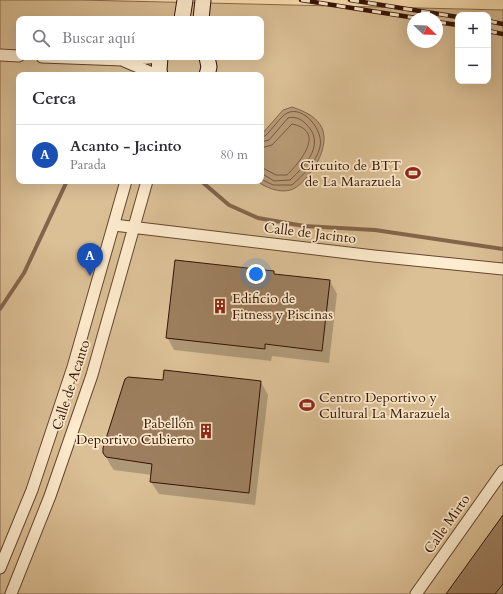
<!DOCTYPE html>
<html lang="es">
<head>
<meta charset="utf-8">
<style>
  :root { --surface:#fff; --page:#f2f2f3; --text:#2b2b33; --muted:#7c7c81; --line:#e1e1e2; --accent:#b45309 }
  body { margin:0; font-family:Cardo,serif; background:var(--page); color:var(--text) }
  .controls { position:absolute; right:12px; top:12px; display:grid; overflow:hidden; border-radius:8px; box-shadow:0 4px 16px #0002 }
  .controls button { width:36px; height:36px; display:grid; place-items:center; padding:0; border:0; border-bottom:1px solid var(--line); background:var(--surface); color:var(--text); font:20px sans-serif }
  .compass { position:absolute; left:407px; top:12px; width:36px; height:36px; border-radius:50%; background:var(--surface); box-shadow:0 4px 16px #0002; rotate:113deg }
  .you { position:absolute; left:256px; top:274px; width:14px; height:14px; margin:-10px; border:3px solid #fff; border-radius:50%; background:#1a73e8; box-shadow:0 0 0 6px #1a73e833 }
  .badge { display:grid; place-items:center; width:26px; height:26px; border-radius:50%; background:var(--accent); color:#fff; font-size:13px; font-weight:700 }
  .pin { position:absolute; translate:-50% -33px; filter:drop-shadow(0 1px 2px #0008) }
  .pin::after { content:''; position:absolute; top:21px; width:14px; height:12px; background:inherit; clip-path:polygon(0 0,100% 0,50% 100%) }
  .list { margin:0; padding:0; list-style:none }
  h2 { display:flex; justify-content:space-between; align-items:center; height:52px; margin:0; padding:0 16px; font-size:17px }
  h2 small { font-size:13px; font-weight:400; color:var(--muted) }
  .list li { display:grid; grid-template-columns:26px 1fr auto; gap:12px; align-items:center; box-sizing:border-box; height:60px; padding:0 16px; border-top:1px solid var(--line) }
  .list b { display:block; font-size:15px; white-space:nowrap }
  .list p { margin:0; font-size:13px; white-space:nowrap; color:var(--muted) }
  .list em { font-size:13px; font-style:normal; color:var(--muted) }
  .icon { flex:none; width:22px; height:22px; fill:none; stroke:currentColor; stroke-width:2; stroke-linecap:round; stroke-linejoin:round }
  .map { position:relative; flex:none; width:503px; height:594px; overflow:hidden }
  .search { position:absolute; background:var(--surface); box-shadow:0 4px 16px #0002; left:16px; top:16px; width:248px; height:44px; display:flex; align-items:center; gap:10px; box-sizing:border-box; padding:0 14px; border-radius:8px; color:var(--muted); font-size:15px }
  .panel { position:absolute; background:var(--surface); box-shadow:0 4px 16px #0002; left:16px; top:72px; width:248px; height:112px; border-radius:8px }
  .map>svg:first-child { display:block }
  .green { fill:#dbbf95; stroke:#88694d; fill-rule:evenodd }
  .water { fill:#b99c78; stroke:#84654a }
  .shadow { fill:#0003 }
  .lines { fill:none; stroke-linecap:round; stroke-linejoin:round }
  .shore { stroke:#76583e; stroke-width:1 }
  .stream { stroke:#84654a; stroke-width:4 }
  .building { fill:#9d7f5f; stroke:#341305 }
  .street-casing { stroke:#664730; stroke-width:13 }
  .secondary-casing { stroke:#341305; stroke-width:17 }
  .street { stroke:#feecce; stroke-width:11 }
  .secondary { stroke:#feecce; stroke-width:15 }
  .rail-casing { stroke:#341305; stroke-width:4.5 }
  .rail { stroke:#feecce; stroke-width:3; stroke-dasharray:9; stroke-linecap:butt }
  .labels { text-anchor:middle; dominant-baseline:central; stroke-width:3.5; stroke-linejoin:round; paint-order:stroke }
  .poi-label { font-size:14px; fill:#341305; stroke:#feecce; text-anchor:end }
  .street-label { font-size:14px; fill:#341305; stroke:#feecce }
</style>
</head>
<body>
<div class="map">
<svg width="503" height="594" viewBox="0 0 503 594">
  <rect width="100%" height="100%" fill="#fde2b3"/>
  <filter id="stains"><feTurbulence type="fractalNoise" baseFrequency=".005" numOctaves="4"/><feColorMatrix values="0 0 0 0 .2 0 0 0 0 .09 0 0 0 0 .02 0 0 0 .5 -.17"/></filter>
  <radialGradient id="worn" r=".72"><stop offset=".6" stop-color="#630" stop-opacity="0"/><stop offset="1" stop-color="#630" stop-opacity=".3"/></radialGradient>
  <path class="green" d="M 0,0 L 79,0 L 503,10 L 503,594 L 0,594 ZM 458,15 L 488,15 L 488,81 L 458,81 ZM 413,18 L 437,18 L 437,42 L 413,42 ZM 19,19 L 261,19 L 261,57 L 19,57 ZM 19,75 L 261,75 L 261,181 L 19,181 Z"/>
  <path class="water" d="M 292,107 C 323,117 332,133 317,163 C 312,172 303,183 295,188 C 283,195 266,188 257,181 L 261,181 L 261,135 L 283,110 Z"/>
  <path class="shadow" d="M 274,272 L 275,275 L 330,281 L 337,294 L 329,363 L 272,356 L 271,361 L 174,350 L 167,337 Z
    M 164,381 L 261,382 L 268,395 L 255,505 L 159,494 L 151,482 L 152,475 L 114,470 L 111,466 L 104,453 Z
    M 503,517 L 503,594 L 447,594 Z"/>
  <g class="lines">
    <path class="shore" d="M 261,137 L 265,136 C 271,131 281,116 287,113 C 304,105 324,131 320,147 C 316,163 303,175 292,185 L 273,185 L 261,179
      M 261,142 L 269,140 L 288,118 C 294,116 301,119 305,123 C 327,143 306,165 290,180 L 274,181 L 261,173
      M 261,148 L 272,145 L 292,124 C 326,131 301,161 287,175 L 276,175 L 261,167"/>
    <path class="stream" d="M 201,181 L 229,205 L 258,218 L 304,226 L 375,230 L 503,249
      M 0,309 L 24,273 L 67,181"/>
  </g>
  <path class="building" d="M 175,260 L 274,271 L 274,274 L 330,280 L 322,351 L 265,344 L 265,349 L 166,338 Z
    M 164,370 L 261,381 L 249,493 L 150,482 L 152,464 L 106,457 L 103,453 L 103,448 L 125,379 L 128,377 L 163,380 Z
    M 503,515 L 503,584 L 495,594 L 446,594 Z"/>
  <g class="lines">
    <defs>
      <path id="street" d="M 0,55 L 19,56
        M 42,57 L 123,60 L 160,57
        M 124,61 L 157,75
        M 114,225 L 374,256 L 503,269
        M 0,568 L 32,490 L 73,367 L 126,181
        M 11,594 L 50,496 L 92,375 L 147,181
        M 416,594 L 503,471"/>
      <path id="secondary" d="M 182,19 L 185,0
        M 201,19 L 203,0
        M 160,57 L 159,70 L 160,75
        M 207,75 L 209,67 L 207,57"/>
    </defs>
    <use href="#street" class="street-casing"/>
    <use href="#secondary" class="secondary-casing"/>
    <use href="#street" class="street"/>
    <use href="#secondary" class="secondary"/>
    <defs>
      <path id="rail" d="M 301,0 L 416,18
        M 350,0 L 458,17
        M 488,21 L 503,24
        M 437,22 L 458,25
        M 488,31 L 503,34"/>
    </defs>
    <use href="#rail" class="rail-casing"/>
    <use href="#rail" class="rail"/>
  </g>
  <defs>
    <symbol id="stadium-bare" viewBox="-9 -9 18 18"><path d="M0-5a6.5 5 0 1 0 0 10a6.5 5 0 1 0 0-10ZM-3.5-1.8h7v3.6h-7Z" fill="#8f2418" stroke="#feecce" stroke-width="2.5" paint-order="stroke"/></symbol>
    <symbol id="building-bare" viewBox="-9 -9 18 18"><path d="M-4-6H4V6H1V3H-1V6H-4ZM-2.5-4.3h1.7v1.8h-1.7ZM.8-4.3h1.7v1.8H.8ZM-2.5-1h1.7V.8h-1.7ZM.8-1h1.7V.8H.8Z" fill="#8f2418" stroke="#feecce" stroke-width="2.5" paint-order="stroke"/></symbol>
  </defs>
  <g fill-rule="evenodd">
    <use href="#stadium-bare" x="402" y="162" width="22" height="22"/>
    <use href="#building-bare" x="209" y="295" width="22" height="22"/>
    <use href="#stadium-bare" x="296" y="394" width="22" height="22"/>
    <use href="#building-bare" x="195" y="420" width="22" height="22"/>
  </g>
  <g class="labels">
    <g class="poi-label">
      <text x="401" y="165">Circuito de BTT<tspan x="401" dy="16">de La Marazuela</tspan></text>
      <text x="232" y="298" text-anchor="start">Edificio de<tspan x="232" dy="16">Fitness y Piscinas</tspan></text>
      <text x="319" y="397" text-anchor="start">Centro Deportivo y<tspan x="319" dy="16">Cultural La Marazuela</tspan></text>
      <text x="194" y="423">Pabellón<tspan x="194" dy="16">Deportivo Cubierto</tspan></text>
    </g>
    <g class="street-label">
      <text transform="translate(310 233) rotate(7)">Calle de Jacinto</text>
      <text transform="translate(71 385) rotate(-72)">Calle de Acanto</text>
      <text transform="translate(447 524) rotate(-55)">Calle Mirto</text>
    </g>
  </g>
  <rect width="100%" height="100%" filter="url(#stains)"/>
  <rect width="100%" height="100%" fill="url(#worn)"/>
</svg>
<div class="controls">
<button>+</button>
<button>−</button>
</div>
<svg class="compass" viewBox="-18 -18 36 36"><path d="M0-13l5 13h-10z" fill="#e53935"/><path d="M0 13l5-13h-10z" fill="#7c7c81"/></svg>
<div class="you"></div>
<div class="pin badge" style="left:90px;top:276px;background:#1a4fb4">A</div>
<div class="search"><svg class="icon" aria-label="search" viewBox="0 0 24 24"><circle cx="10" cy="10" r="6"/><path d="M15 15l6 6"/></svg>Buscar aquí</div>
<section class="panel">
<h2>Cerca<small></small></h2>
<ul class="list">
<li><span class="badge" style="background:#1a4fb4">A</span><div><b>Acanto - Jacinto</b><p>Parada</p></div><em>80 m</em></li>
</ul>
</section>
</div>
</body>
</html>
